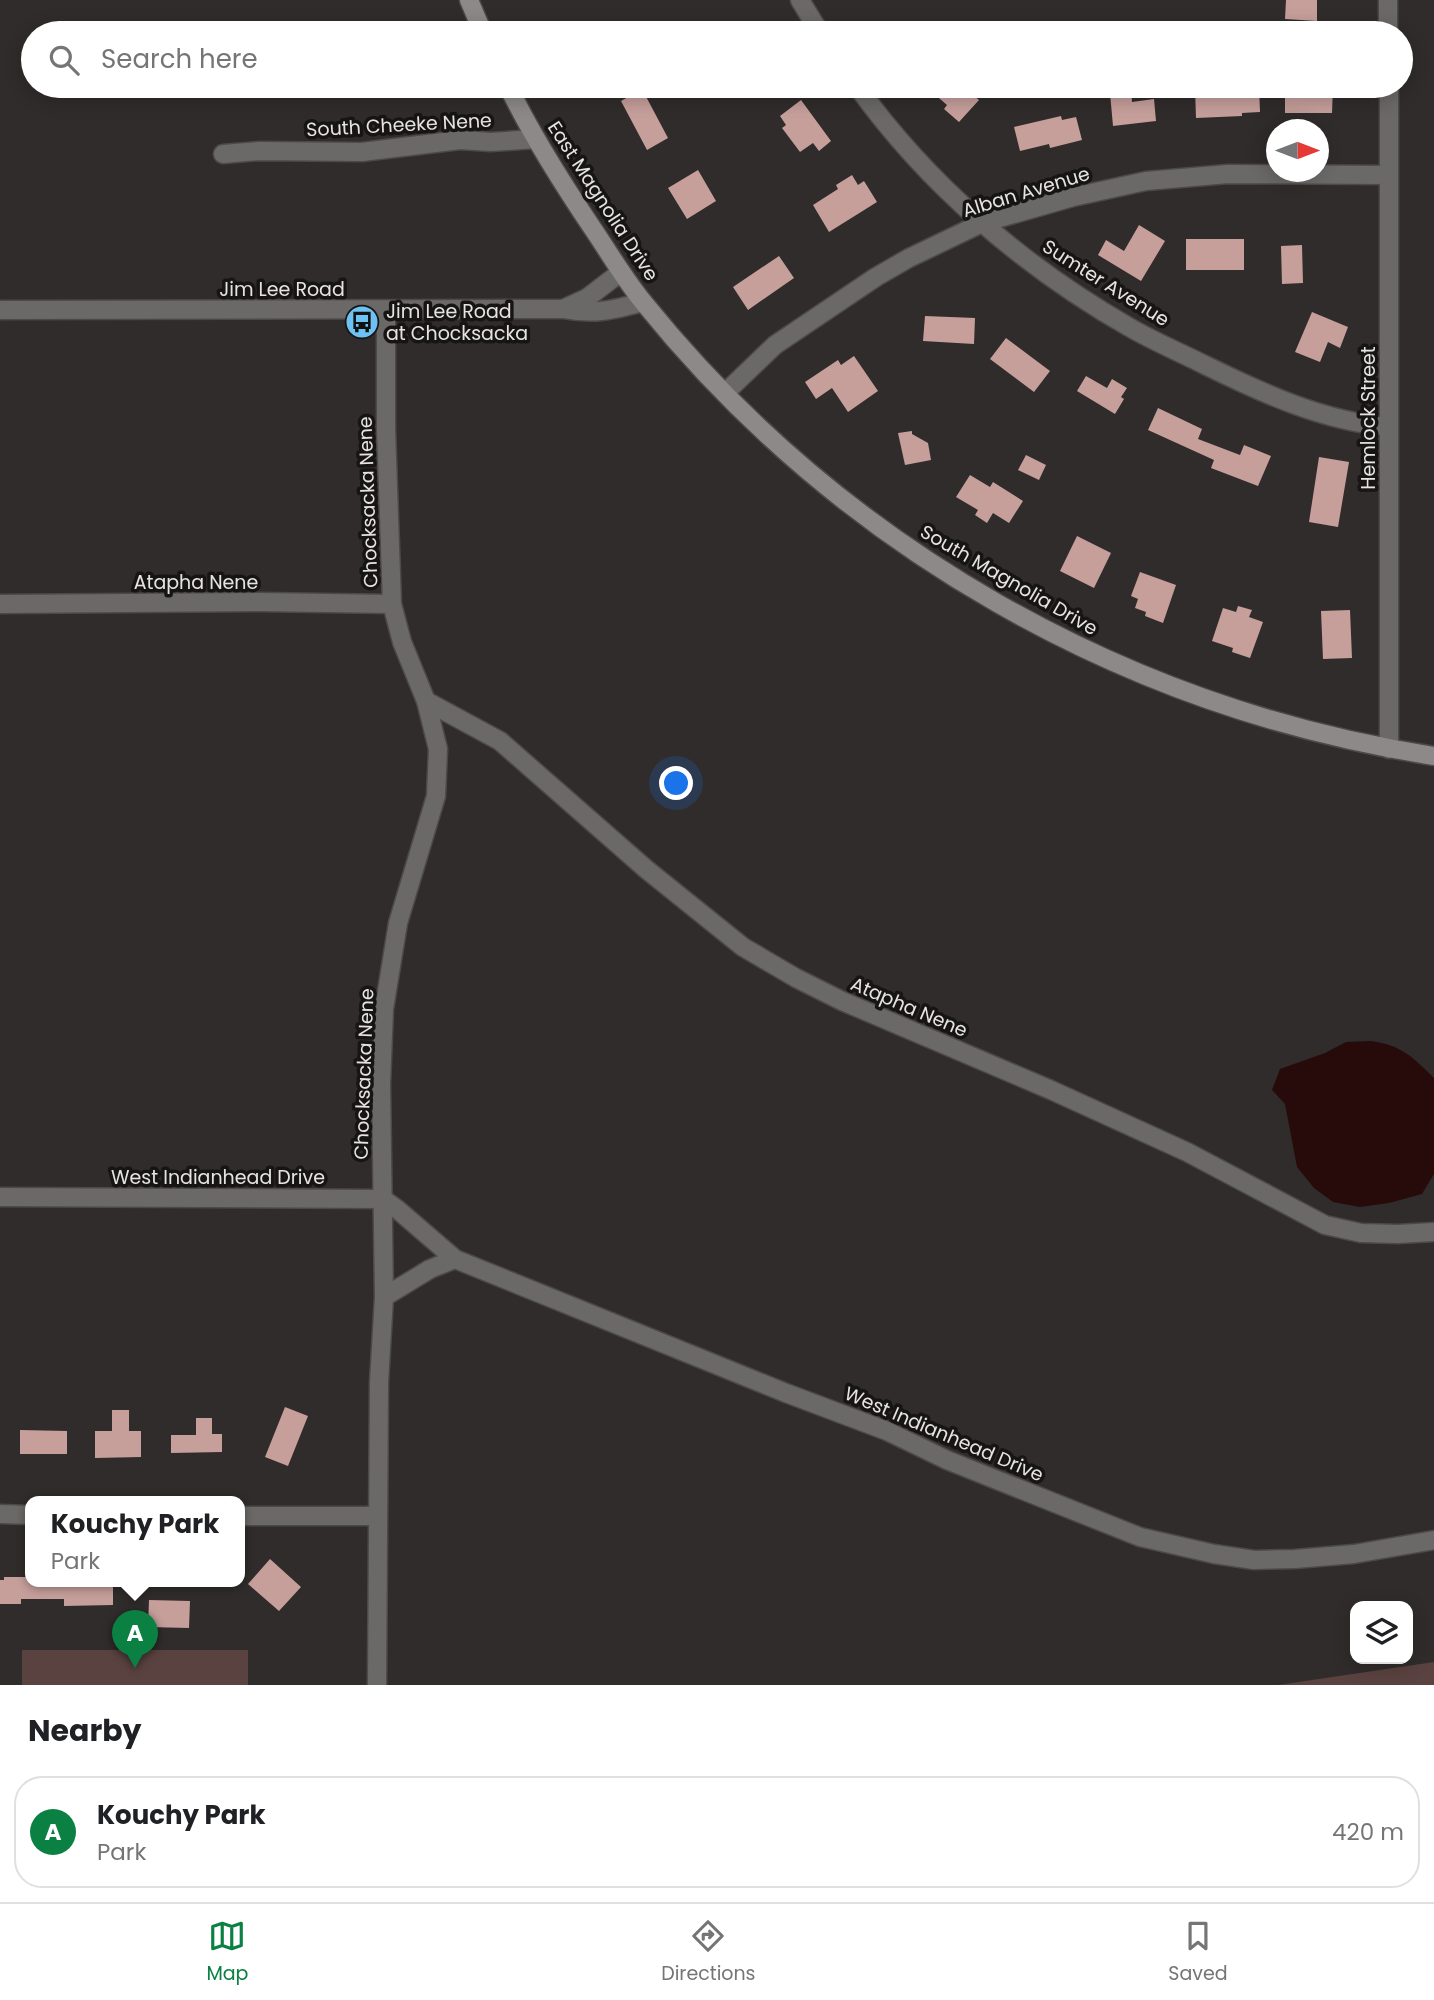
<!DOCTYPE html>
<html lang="en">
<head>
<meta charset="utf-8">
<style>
  :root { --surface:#fff; --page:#f2f2f2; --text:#202124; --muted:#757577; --line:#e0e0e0; --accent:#0b8043 }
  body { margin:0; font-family:Poppins,sans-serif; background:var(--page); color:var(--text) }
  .controls { position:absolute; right:21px; bottom:21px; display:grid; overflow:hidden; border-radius:14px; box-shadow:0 4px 18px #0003 }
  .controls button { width:63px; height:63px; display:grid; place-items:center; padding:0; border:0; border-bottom:2px solid var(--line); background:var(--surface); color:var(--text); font:35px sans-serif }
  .compass { position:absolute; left:1266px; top:119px; width:63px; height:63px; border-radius:50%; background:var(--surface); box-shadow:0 4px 18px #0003; rotate:90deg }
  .you { position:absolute; left:677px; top:784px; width:24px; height:24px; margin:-18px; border:5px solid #fff; border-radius:50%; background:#1a73e8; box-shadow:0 0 0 10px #1a73e833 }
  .badge { display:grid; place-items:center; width:46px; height:46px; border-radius:50%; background:var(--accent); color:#fff; font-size:23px; font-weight:700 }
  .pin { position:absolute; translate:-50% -58px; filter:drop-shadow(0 2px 4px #0008) }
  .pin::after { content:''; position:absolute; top:37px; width:24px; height:21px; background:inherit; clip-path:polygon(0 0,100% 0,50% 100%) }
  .popup { position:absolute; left:25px; top:1496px; width:220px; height:91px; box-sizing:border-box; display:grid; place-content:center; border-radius:14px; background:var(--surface); filter:drop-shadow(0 2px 5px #0005); font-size:23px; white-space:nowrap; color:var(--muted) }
  .popup b { font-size:26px; color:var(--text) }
  .popup::after { content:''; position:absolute; left:50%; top:100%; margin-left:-14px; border:14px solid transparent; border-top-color:var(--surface) }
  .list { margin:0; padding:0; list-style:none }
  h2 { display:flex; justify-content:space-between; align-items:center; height:91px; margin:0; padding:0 28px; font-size:30px }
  h2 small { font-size:23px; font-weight:400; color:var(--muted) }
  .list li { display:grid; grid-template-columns:46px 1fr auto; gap:21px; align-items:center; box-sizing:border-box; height:112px; margin:0 14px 14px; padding:0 14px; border:2px solid var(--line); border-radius:28px }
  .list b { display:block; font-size:26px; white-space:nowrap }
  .list p { margin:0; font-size:23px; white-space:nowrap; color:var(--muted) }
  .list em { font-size:23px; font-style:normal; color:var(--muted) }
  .icon { flex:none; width:38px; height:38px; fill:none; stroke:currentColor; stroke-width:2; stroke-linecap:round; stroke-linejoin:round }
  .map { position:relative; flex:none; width:1434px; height:1685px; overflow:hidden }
  .search { position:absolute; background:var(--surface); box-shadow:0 4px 18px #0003; left:21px; right:21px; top:21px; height:77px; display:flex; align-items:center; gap:18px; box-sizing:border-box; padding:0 24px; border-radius:38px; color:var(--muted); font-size:26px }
  .sheet { height:217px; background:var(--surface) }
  nav { display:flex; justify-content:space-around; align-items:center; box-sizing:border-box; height:98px; border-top:2px solid var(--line); background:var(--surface); font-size:19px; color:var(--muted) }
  nav a { display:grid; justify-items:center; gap:4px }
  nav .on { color:var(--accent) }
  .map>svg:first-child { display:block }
  .green { fill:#5a4240 }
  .water { fill:#260b0a }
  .building { fill:#c69f9b }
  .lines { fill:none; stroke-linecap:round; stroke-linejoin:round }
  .minor-casing { stroke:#4d4948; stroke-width:21 }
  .tertiary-casing { stroke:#4d4948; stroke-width:21 }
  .secondary-casing { stroke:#4d4948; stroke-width:21 }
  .minor { stroke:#6b6868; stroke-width:18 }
  .tertiary { stroke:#6b6868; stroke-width:18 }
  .secondary { stroke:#8d8989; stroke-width:18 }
  .labels { text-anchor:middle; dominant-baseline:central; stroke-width:7; stroke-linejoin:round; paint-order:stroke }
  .street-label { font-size:19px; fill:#e6e3e3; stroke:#171514 }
  .poi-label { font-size:19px; fill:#e6e3e3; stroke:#171514; text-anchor:start }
</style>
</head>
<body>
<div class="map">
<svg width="1434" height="1685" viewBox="0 0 1434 1685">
  <rect width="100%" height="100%" fill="#302c2b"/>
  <path class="green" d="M 22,1650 L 248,1650 L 248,1685 L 22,1685 Z
    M 1434,1662 L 1434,1685 L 1274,1685 L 1278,1685 Z"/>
  <path class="water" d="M 1371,1041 C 1401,1045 1413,1057 1434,1078 L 1434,1174 L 1422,1194 L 1389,1203 L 1360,1207 L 1333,1202 L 1314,1188 L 1297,1167 L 1285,1104 L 1272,1090 L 1280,1069 L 1325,1053 L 1346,1042 Z"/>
  <path class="building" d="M 1286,0 L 1317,0 L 1317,21 L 1285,19 Z
    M 925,86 L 962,86 L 979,100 L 959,122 L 944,109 L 947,105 Z
    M 1218,86 L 1259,87 L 1260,112 L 1242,113 L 1242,116 L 1196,118 L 1195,89 L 1218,88 Z
    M 1285,86 L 1333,86 L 1332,113 L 1285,113 Z
    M 642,89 L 668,138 L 647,150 L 621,101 Z
    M 1131,90 L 1132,102 L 1154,99 L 1156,121 L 1113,126 L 1110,93 Z
    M 801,100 L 831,141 L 819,151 L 813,143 L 800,152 L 782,128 L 786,125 L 780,116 Z
    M 1061,116 L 1062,120 L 1076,117 L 1082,140 L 1050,148 L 1049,144 L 1020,151 L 1014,127 Z
    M 698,170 L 716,201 L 687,219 L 668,188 Z
    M 852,175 L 858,185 L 864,181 L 877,202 L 829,232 L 813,205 L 838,189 L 836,185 Z
    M 1139,225 L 1165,241 L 1141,281 L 1098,255 L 1106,240 L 1124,251 Z
    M 1186,239 L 1244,239 L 1244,270 L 1186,270 Z
    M 1302,245 L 1303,283 L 1282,284 L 1281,246 Z
    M 779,256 L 794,278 L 748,310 L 733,287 Z
    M 1312,312 L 1348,327 L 1340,348 L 1328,342 L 1320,362 L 1295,352 Z
    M 925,316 L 975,318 L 974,344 L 923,341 Z
    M 1006,338 L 1050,371 L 1034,392 L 990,359 Z
    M 854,356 L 878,391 L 848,412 L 832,388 L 816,399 L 805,382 L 838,360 L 841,365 Z
    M 1086,376 L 1107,388 L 1112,379 L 1127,388 L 1121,397 L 1124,399 L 1115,414 L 1077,391 Z
    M 1158,408 L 1202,429 L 1198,439 L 1240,455 L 1244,445 L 1271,456 L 1258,486 L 1211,468 L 1214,460 L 1148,430 Z
    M 912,431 L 912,434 L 928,443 L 931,460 L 905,465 L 898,433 Z
    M 1026,455 L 1046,465 L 1039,480 L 1018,470 Z
    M 1319,457 L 1349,462 L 1338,527 L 1309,522 Z
    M 970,475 L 990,487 L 993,482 L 1023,501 L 1009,523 L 993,513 L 987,523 L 975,515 L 978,510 L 956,497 Z
    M 1077,536 L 1111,553 L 1094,588 L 1060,571 Z
    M 1140,572 L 1176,585 L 1163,623 L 1145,616 L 1146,612 L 1135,608 L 1138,599 L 1131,596 Z
    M 1238,606 L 1252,610 L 1249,617 L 1263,622 L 1250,658 L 1232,652 L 1233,648 L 1212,641 L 1223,608 L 1236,612 Z
    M 1350,610 L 1352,658 L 1323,659 L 1321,611 Z
    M 285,1407 L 308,1416 L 288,1466 L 265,1457 Z
    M 112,1410 L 129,1410 L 129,1431 L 141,1431 L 141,1457 L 95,1458 L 95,1431 L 112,1431 Z
    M 196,1418 L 212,1418 L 212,1434 L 222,1434 L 222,1452 L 171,1453 L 171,1435 L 196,1435 Z
    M 20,1430 L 67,1431 L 67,1454 L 20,1454 Z
    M 270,1559 L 301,1587 L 279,1611 L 248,1584 Z
    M 4,1577 L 30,1577 L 30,1582 L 113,1582 L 113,1605 L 64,1606 L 64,1599 L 21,1599 L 21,1604 L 0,1604 L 0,1580 L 4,1580 Z
    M 149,1600 L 190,1601 L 189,1628 L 148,1627 Z"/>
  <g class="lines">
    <defs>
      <path id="minor" d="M 800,0 L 820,33
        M 1388,0 L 1388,33
        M 857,86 C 927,184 1024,267 1129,327 C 1153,341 1179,352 1205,365 C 1264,394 1323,421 1389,427
        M 1389,86 L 1389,749
        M 223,154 L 259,151 L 362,152 L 460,140 L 491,142 L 536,139
        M 725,393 L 775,345 L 876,277 L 909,258 L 982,223 L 1073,197 L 1146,181 L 1228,174 L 1389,175
        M 0,604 L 260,602 L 392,604
        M 426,701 L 500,741 L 646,869 L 743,947 L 796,978 L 842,1001 L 1051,1090 L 1187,1152 L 1325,1225 L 1361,1233 L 1398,1234 L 1434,1232
        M 0,1197 L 383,1199 L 397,1209 L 455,1259 L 786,1393 L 887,1431 L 947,1460 L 1140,1537 L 1214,1554 L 1254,1560 L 1295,1559 L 1354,1554 L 1434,1540
        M 384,1297 L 430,1269 L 455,1259
        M 0,1514 L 30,1515
        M 240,1516 L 378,1516
        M 377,1685 L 379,1382 L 384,1297 L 381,1084 L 384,1009 L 398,923 L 436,796 L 438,749 L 426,701 L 402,642 L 392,604 L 386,429 L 386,310"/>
      <path id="tertiary" d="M 563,309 L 587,298 L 621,272
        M 0,310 L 563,309 C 594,315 613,310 643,302"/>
      <path id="secondary" d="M 469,0 L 483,33
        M 508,86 C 532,136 562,183 593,229 C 610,254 625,280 644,303 C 841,547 1125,708 1434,756"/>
    </defs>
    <use href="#minor" class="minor-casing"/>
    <use href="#tertiary" class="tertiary-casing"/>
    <use href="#secondary" class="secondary-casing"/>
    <use href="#minor" class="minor"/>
    <use href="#tertiary" class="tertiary"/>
    <use href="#secondary" class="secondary"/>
  </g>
  <defs>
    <symbol id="bus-disc" viewBox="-11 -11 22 22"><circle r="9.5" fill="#6dc2f3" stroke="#171514"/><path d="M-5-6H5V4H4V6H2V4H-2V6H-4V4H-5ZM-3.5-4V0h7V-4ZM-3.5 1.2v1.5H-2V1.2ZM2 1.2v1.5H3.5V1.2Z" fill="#111"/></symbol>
  </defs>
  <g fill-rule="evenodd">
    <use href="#bus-disc" x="343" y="303" width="38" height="38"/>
  </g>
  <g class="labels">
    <g class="street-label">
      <text transform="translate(399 125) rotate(-3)">South Cheeke Nene</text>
      <text transform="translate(1026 192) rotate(-17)">Alban Avenue</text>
      <text transform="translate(603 201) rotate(57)">East Magnolia Drive</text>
      <text transform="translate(1106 283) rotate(32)">Sumter Avenue</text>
      <text x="282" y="289">Jim Lee Road</text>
      <text transform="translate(1368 418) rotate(-90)">Hemlock Street</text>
      <text transform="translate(368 502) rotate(-92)">Chocksacka Nene</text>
      <text transform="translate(1009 580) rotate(30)">South Magnolia Drive</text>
      <text x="196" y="582">Atapha Nene</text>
      <text transform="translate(909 1007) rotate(23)">Atapha Nene</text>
      <text transform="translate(364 1074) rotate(-88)">Chocksacka Nene</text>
      <text x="218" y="1177">West Indianhead Drive</text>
      <text transform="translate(944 1434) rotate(23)">West Indianhead Drive</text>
    </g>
    <g class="poi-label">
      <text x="386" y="311">Jim Lee Road<tspan x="386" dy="22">at Chocksacka</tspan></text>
    </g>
  </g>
</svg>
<div class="controls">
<button><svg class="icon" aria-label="layers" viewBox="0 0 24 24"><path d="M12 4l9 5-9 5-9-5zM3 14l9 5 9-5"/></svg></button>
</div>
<svg class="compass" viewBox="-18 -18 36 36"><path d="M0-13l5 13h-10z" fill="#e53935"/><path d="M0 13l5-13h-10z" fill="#757577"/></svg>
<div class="you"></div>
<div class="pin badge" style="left:135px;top:1668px">A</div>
<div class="popup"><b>Kouchy Park</b>Park</div>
<div class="search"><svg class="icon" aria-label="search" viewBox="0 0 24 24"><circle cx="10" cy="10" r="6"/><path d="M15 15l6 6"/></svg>Search here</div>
</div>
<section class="sheet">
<h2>Nearby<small></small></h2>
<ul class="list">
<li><span class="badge">A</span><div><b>Kouchy Park</b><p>Park</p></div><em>420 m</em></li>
</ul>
</section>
<nav>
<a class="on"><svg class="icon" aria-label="map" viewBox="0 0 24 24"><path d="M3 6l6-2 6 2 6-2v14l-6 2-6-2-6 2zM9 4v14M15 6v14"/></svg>Map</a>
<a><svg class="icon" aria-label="directions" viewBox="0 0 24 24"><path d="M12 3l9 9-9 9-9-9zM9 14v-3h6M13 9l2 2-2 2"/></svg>Directions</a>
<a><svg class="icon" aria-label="saved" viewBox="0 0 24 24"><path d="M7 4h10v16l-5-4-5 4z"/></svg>Saved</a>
</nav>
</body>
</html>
